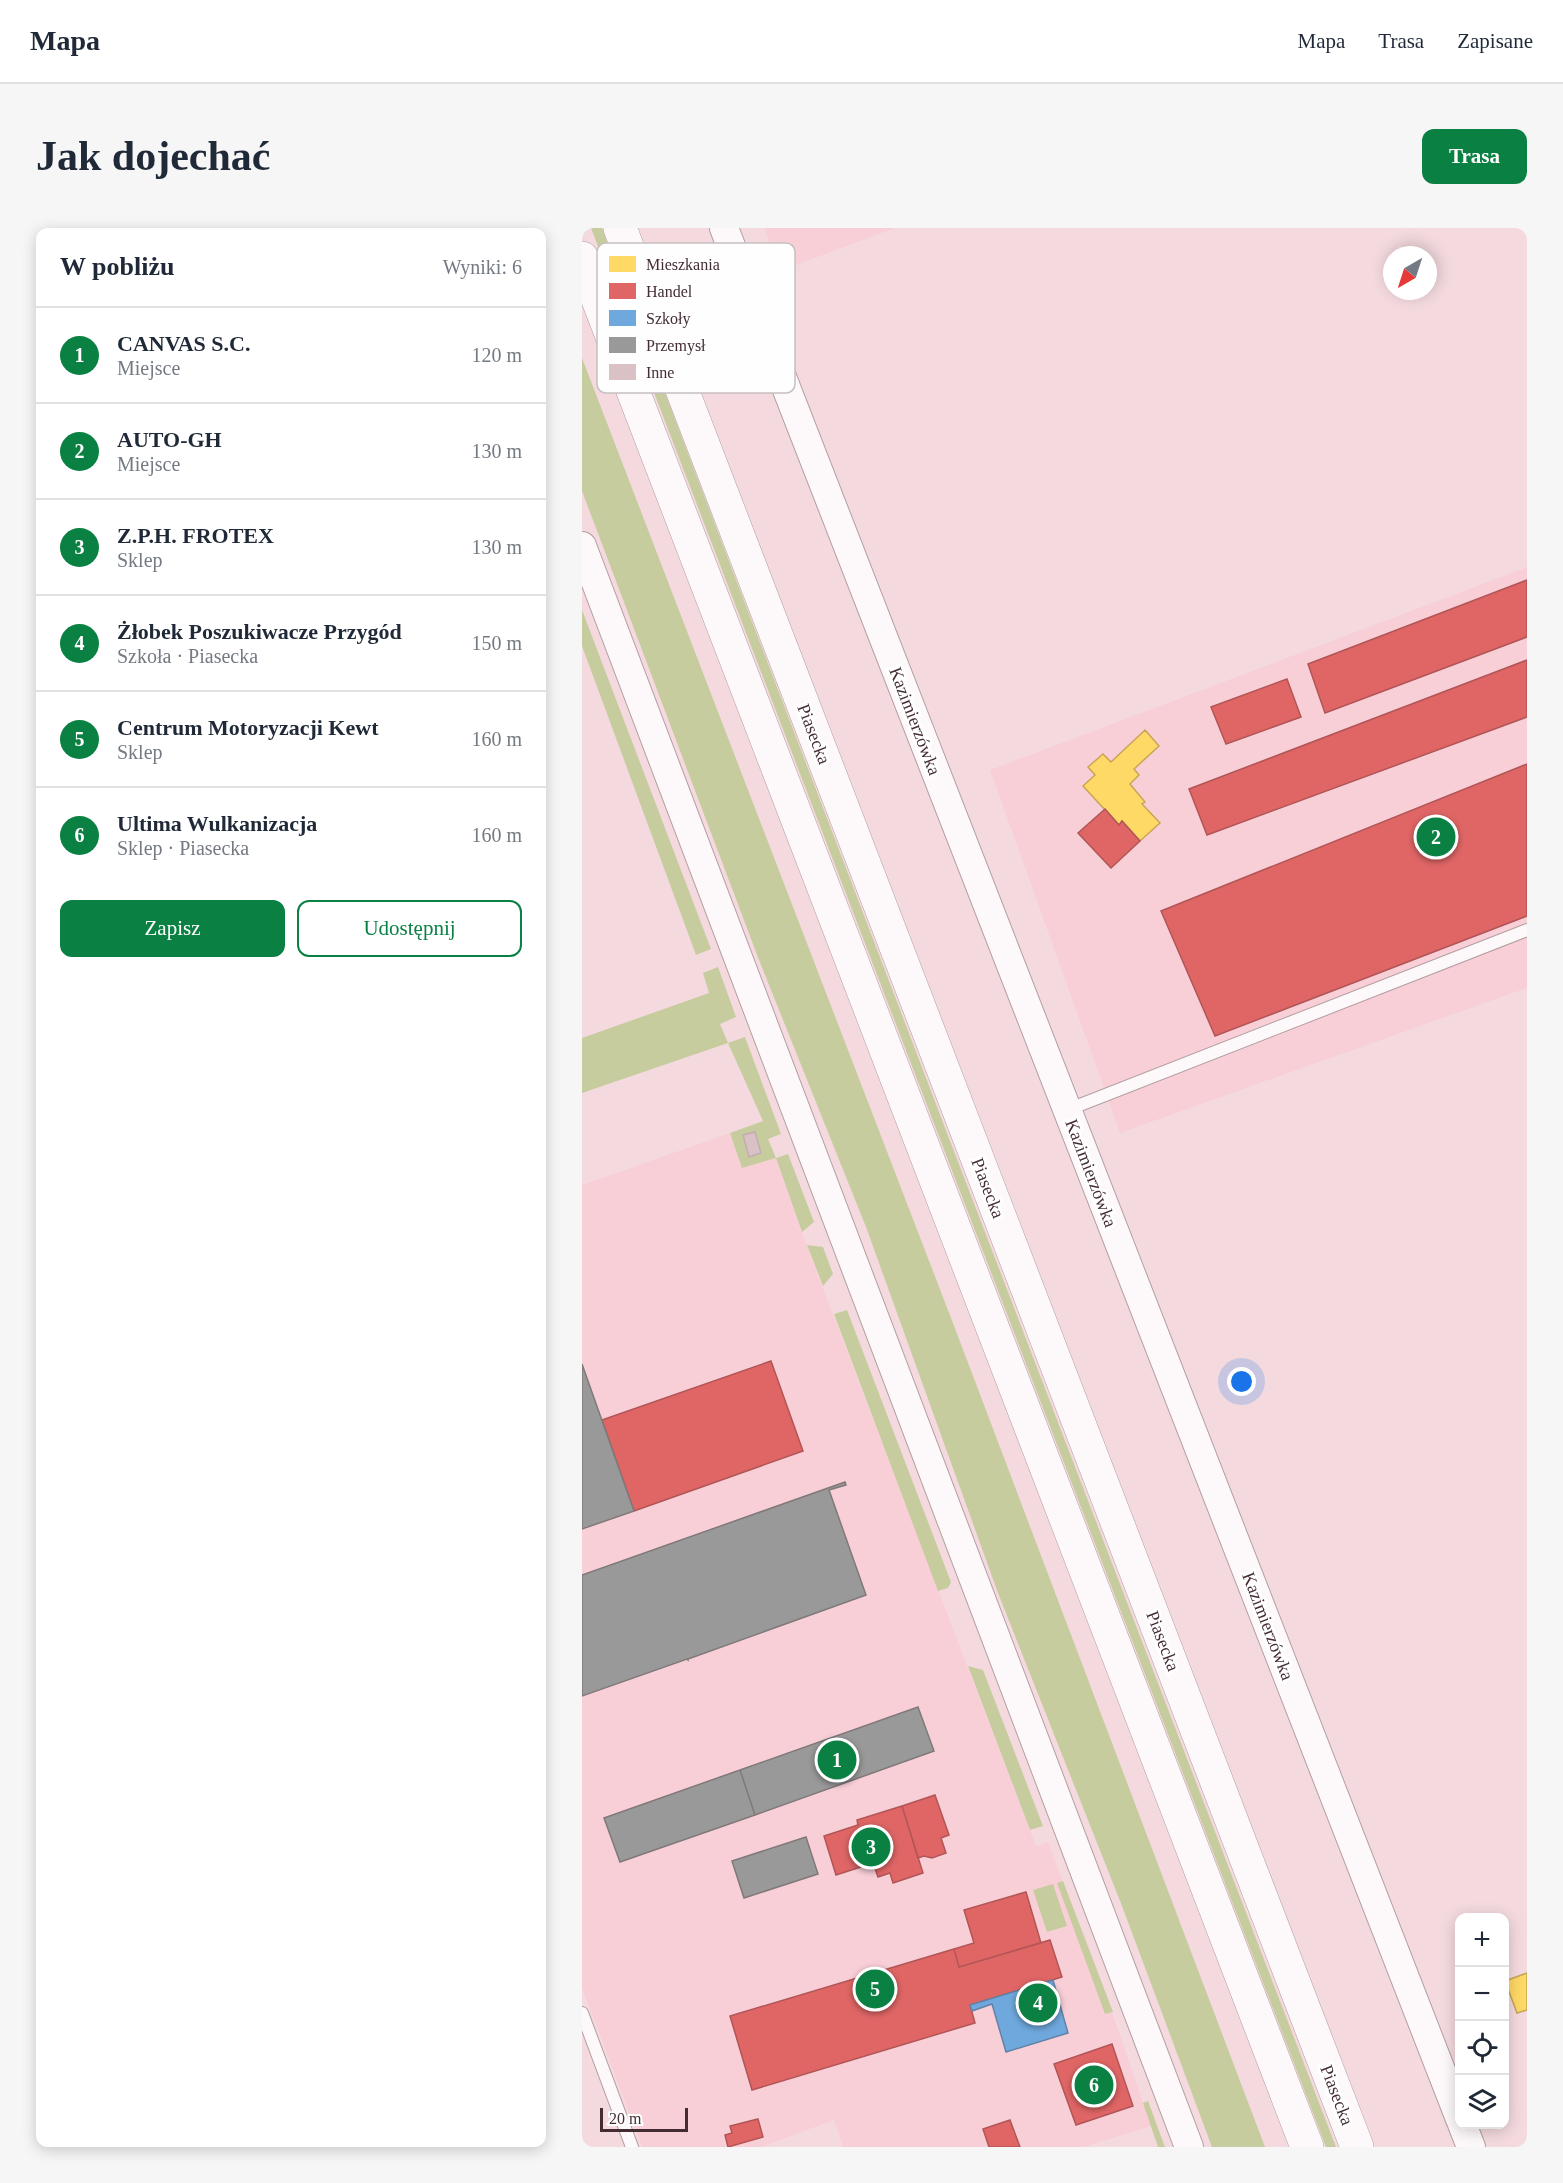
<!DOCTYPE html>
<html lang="pl">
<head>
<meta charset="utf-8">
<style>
  :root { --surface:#fff; --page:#f6f6f7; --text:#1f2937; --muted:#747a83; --line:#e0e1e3; --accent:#0b8043 }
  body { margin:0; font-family:"Times New Roman",serif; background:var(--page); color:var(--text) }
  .controls { position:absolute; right:18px; bottom:18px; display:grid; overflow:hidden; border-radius:12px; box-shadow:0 3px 15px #0003 }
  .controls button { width:54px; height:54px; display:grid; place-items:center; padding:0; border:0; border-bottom:2px solid var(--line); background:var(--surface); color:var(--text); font:30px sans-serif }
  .compass { position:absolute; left:801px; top:18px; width:54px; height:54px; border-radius:50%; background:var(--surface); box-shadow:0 3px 15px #0003; rotate:219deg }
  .scale { position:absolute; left:18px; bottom:15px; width:88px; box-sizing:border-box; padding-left:6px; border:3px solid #442d32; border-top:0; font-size:16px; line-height:21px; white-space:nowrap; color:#442d32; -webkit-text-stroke:4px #fefefe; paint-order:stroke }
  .you { position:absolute; left:660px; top:1154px; width:21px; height:21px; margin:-15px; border:4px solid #fff; border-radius:50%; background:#1a73e8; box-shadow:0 0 0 9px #1a73e833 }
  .badge { display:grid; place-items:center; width:39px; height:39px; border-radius:50%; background:var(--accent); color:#fff; font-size:20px; font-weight:700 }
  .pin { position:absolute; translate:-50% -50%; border:3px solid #fff; box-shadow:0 2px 6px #0006 }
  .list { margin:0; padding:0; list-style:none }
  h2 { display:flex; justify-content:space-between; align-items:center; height:78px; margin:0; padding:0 24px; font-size:26px }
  h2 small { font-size:20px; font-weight:400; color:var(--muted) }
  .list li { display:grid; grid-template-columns:39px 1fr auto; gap:18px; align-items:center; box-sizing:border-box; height:96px; padding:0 24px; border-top:2px solid var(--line) }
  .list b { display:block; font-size:22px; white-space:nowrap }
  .list p { margin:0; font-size:20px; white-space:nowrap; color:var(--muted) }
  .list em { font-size:20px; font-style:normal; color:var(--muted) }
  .actions { display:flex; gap:12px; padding:18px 24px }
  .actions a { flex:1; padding:14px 0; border:2px solid var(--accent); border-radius:12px; text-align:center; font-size:21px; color:var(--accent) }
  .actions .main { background:var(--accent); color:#fff }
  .icon { flex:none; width:33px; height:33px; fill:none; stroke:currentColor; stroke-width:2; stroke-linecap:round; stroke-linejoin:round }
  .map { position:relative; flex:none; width:945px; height:1919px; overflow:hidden; border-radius:12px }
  header { display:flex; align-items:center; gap:36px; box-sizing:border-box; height:84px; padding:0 30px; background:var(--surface); border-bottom:2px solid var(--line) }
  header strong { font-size:28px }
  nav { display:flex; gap:33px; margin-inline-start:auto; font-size:21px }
  .intro { display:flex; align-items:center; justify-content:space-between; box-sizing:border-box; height:144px; padding:0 36px }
  h1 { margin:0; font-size:42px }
  .button { padding:15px 27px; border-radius:12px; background:var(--accent); color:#fff; font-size:21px; font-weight:700 }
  main { display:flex; gap:36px; padding:0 36px }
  aside { flex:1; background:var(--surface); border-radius:12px; box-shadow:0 3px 15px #0003 }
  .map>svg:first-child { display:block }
  .built { fill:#f8cfd7 }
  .green { fill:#c7cc9e }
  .homes { fill:#ffd966; stroke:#c7a556; stroke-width:1.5 }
  .shops { fill:#e06666; stroke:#b15556; stroke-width:1.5 }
  .schools { fill:#6fa8dc; stroke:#6283a9; stroke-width:1.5 }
  .industry { fill:#999; stroke:#80797a; stroke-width:1.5 }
  .building { fill:#d9c1c6; stroke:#c3adb1; stroke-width:1.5 }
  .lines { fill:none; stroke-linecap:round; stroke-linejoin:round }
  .service-casing { stroke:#b39ea1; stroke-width:14 }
  .tertiary-casing { stroke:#b39ea1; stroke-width:30 }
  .motorway-casing { stroke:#b39ea1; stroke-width:34 }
  .service { stroke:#fdf9fa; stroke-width:12 }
  .tertiary { stroke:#fdf9fa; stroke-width:28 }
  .motorway { stroke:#fdf9fa; stroke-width:33 }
  .labels { text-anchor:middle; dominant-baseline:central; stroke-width:6; stroke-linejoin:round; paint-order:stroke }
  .street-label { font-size:18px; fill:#442d32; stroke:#fefefe }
  .key { fill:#fefefe; stroke:#c6bfc1; stroke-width:1.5 }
  .key-label { font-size:16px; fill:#442d32 }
</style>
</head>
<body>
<header>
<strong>Mapa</strong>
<nav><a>Mapa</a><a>Trasa</a><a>Zapisane</a></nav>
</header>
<div class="intro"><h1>Jak dojechać</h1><a class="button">Trasa</a></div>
<main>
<aside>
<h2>W pobliżu<small>Wyniki: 6</small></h2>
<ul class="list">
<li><span class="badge">1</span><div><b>CANVAS S.C.</b><p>Miejsce</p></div><em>120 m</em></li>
<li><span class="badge">2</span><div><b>AUTO-GH</b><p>Miejsce</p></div><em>130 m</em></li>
<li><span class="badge">3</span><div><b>Z.P.H. FROTEX</b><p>Sklep</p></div><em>130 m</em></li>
<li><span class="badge">4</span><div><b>Żłobek Poszukiwacze Przygód</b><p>Szkoła · Piasecka</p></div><em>150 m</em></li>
<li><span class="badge">5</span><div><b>Centrum Motoryzacji Kewt</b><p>Sklep</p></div><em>160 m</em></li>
<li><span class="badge">6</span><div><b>Ultima Wulkanizacja</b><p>Sklep · Piasecka</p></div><em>160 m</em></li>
</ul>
<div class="actions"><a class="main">Zapisz</a><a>Udostępnij</a></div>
</aside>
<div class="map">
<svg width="945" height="1919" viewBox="0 0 945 1919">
  <rect width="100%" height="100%" fill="#f4dadf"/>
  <path class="built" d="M 182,0 L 313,0 L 198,43 Z
    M 945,339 L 945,760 L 538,905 L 408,542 Z
    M 148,905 L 160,939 L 194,930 L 221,1008 L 454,1618 L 466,1614 L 537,1804 L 569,1898 L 502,1919 L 261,1919 L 252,1892 L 179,1919 L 60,1919 L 0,1760 L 0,957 Z"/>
  <path class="green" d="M 9,0 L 20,0 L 365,905 L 754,1919 L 744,1919 Z
    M 0,130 L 374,1103 L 683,1919 L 630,1919 L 540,1678 L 416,1365 L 284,999 L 177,732 L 0,263 Z
    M 0,382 L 129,721 L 114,727 L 0,418 Z
    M 136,739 L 154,789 L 138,796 L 146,815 L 163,809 L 199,906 L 186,911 L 194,930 L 206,926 L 232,994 L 220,1004 L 194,930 L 160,940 L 148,905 L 181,893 L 146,815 L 0,865 L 0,810 L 127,765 L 121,745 Z
    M 225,1017 L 241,1019 L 251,1046 L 241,1058 Z
    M 265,1082 L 369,1354 L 366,1360 L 356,1363 L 252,1086 Z
    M 386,1438 L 401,1442 L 461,1598 L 448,1602 Z
    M 481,1653 L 531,1784 L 523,1786 L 475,1655 Z
    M 471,1656 L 485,1698 L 465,1704 L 451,1662 Z
    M 566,1873 L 583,1919 L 576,1919 L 561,1875 Z"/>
  <path class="homes" d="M 563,502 L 577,518 L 552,541 L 557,547 L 548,556 L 563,574 L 560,576 L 578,595 L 558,613 L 540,593 L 537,597 L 501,558 L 513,547 L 506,539 L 521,526 L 529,534 Z
    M 945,1745 L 945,1782 L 935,1785 L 923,1753 Z"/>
  <path class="shops" d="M 945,352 L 945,409 L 743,485 L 726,436 Z
    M 945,432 L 945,489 L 625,607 L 607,561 Z
    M 705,451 L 719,489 L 644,516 L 629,479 Z
    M 945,536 L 945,688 L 633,808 L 579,683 Z
    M 523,581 L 537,597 L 540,593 L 558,613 L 529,640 L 496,605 Z
    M 189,1133 L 221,1223 L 52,1283 L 20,1192 Z
    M 353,1567 L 367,1607 L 359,1610 L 364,1625 L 350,1630 L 342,1628 L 336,1630 L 320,1578 Z
    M 320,1578 L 341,1645 L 311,1655 L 308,1645 L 296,1649 L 291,1635 L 254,1647 L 242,1608 L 276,1597 L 275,1592 Z
    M 444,1664 L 459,1715 L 377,1739 L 372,1721 L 392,1715 L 382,1682 Z
    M 468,1712 L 480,1749 L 388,1777 L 393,1795 L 170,1862 L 148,1788 L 372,1721 L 377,1739 Z
    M 530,1816 L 551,1878 L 494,1897 L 472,1836 Z
    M 176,1891 L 181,1909 L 146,1919 L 143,1907 L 150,1905 L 148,1898 Z
    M 428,1892 L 438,1919 L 407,1919 L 401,1901 Z"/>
  <path class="schools" d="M 471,1752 L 486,1805 L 424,1824 L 410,1776 L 390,1783 L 388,1777 Z"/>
  <path class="industry" d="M 0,1136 L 52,1283 L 0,1301 Z
    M 263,1254 L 264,1257 L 247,1262 L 284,1367 L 106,1431 L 106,1432 L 105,1431 L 0,1468 L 0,1347 Z
    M 336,1479 L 352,1523 L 173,1587 L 158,1542 Z
    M 158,1542 L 173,1587 L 38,1634 L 22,1590 Z
    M 224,1609 L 236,1646 L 162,1670 L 150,1633 Z"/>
  <path class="building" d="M 173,904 L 179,925 L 167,929 L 161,907 Z"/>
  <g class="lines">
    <defs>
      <path id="service" d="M 485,882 L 945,702
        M 0,1785 L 50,1919"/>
      <path id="tertiary" d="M 142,0 L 878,1891
        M 0,318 L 607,1919
        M 880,1896 L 889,1919"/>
      <path id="motorway" d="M 38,0 L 775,1919
        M 0,30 L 725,1919"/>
    </defs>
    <use href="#service" class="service-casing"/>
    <use href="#tertiary" class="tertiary-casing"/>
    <use href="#motorway" class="motorway-casing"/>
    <use href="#service" class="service"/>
    <use href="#tertiary" class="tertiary"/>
    <use href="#motorway" class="motorway"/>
  </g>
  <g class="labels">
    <g class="street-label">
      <text transform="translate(333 493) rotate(69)">Kazimierzówka</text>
      <text transform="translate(232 506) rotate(69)">Piasecka</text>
      <text transform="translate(509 945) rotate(69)">Kazimierzówka</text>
      <text transform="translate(406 960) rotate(69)">Piasecka</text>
      <text transform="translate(686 1398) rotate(69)">Kazimierzówka</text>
      <text transform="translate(581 1413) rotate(69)">Piasecka</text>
      <text transform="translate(755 1867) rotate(69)">Piasecka</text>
    </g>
  </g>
  <rect x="15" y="15" width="198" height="150" rx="9" class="key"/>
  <rect x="27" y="28" width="27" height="16" fill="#ffd966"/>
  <rect x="27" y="55" width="27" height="16" fill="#e06666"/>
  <rect x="27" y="82" width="27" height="16" fill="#6fa8dc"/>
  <rect x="27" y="109" width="27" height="16" fill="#999"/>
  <rect x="27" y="136" width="27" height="16" fill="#d9c1c6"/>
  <g class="key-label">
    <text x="64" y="42">Mieszkania</text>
    <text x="64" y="69">Handel</text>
    <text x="64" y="96">Szkoły</text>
    <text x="64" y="123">Przemysł</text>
    <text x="64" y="150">Inne</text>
  </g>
</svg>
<div class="controls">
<button>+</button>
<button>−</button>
<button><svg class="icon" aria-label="locate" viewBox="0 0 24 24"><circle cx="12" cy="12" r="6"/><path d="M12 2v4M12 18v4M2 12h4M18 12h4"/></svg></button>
<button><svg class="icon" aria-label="layers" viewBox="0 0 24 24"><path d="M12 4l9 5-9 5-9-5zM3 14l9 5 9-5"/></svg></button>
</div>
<svg class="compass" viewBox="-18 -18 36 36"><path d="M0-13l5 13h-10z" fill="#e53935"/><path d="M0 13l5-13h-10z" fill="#747a83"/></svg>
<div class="scale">20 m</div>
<div class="you"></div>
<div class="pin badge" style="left:255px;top:1532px">1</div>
<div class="pin badge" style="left:854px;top:609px">2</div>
<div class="pin badge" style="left:289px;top:1619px">3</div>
<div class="pin badge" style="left:456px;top:1775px">4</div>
<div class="pin badge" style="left:293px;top:1761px">5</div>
<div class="pin badge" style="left:512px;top:1857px">6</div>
</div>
</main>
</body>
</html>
